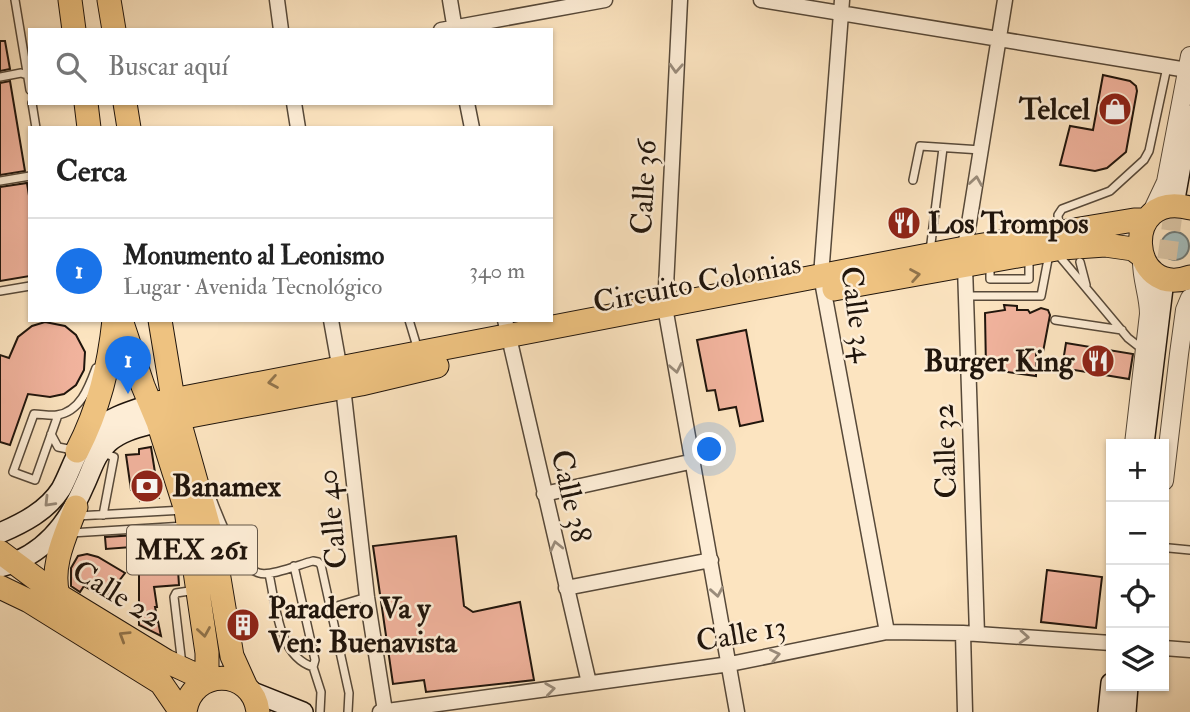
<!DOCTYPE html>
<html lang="es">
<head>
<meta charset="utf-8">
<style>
  :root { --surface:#fff; --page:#f2f2f2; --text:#222; --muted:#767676; --line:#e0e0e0; --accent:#1a73e8 }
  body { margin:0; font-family:"IM FELL Double Pica",serif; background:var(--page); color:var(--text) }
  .controls { position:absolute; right:21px; bottom:21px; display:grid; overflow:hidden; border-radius:0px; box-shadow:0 2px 5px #0004 }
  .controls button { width:63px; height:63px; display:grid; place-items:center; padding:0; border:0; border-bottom:2px solid var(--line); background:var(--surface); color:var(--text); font:35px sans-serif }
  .you { position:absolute; left:710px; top:450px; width:24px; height:24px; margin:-18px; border:5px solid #fff; border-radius:50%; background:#1a73e8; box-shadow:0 0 0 10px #1a73e833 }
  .badge { display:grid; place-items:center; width:46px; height:46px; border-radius:50%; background:var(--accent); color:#fff; font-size:23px; font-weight:700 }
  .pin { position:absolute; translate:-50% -58px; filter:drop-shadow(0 2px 4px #0008) }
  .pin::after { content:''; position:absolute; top:37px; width:24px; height:21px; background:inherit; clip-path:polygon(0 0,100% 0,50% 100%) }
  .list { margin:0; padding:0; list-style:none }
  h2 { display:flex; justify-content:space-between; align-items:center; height:91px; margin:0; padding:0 28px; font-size:30px }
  h2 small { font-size:23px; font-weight:400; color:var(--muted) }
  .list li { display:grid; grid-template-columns:46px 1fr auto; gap:21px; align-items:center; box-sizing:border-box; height:105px; padding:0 28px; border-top:2px solid var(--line) }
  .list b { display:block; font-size:26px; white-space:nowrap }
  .list p { margin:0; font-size:23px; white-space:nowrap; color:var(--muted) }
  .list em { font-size:23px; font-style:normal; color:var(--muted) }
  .icon { flex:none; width:38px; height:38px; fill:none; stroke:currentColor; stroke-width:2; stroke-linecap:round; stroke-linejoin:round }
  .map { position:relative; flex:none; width:1190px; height:712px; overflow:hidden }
  .search { position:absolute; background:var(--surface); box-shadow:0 2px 5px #0004; left:28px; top:28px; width:525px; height:77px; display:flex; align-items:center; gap:18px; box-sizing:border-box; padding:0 24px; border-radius:0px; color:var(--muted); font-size:26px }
  .panel { position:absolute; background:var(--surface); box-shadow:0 2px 5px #0004; left:28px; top:126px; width:525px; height:196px; border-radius:0px }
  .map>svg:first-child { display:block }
  .water { fill:#a3bcbc; stroke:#6f7976; stroke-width:2 }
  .building { fill:#f1b39d; stroke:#20150c; stroke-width:2 }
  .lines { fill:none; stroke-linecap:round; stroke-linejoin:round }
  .secondary-tunnel { stroke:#dbc5a5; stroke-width:19; stroke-dasharray:19 10; stroke-linecap:butt }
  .service-casing { stroke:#574939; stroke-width:10 }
  .minor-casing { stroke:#574939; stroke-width:17 }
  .tertiary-casing { stroke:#574939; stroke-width:20 }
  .secondary-casing { stroke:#20150c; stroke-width:22 }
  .primary-casing { stroke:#20150c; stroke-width:25 }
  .service { stroke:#fdedd6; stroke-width:7 }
  .minor { stroke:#fdedd6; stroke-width:14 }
  .tertiary { stroke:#fdedd6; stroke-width:18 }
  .secondary { stroke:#fdedd6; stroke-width:19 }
  .primary { stroke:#eec280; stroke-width:23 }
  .oneway { stroke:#9a8c7b }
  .oneway2 { stroke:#91744c }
  .labels { text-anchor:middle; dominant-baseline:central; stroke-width:5; stroke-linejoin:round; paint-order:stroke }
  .shield { fill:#fdedd6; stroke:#625649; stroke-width:2 }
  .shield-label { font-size:28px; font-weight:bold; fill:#20150c }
  .poi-label { font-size:30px; font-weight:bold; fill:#20150c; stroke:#fdedd6; text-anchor:start }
  .street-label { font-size:30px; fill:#20150c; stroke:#fdedd6 }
</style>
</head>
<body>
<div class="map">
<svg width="1190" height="712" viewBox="0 0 1190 712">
  <rect width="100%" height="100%" fill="#fce4c0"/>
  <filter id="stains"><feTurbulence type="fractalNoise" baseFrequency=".00286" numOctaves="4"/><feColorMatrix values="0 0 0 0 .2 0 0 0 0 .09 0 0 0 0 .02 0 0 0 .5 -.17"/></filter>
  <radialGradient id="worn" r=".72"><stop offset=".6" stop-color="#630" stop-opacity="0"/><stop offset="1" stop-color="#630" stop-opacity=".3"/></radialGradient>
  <path class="water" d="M1161 246a14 14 0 1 1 28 0a14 14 0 1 1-28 0Z"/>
  <path class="building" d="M 0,41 L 5,41 L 10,69 L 0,71 Z
    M 1103,75 L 1130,81 L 1136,86 L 1137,91 L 1126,152 L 1107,168 L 1095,171 L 1060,165 L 1070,126 L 1093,130 Z
    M 10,81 L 25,171 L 0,175 L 0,83 Z
    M 27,183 L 30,202 L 30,276 L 0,281 L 0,187 Z
    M 1004,305 L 1017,306 L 1017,310 L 1028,310 L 1030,313 L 1041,308 L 1048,310 L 1050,315 L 1043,352 L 1036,353 L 1036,376 L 986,369 L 985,313 L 1005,310 Z
    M 45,322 L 65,326 L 76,335 L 85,352 L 84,370 L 76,385 L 64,394 L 50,397 L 28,394 L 10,445 L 0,442 L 0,355 L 9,358 L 18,337 L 32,326 Z
    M 746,330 L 763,421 L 740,426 L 736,407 L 719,410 L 715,390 L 707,391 L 697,340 Z
    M 1066,343 L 1133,354 L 1129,379 L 1062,368 Z
    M 151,447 L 159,498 L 140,501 L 139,489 L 131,490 L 126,455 L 139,454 L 139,449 Z
    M 169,533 L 171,544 L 106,549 L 105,537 Z
    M 456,536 L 464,606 L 473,612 L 520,602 L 534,680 L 426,692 L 424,680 L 393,684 L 373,546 Z
    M 87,554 L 98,557 L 125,573 L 106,598 L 84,586 L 80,592 L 71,586 L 71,568 L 78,556 Z
    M 178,570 L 179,585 L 154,587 L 157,607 L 155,607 L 161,636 L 139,625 L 139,574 Z
    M 1047,570 L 1102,577 L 1096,628 L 1041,622 Z"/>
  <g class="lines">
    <path class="secondary-tunnel" d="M 1163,288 L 1175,199"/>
    <defs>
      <path id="service" d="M 15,0 L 30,90
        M 0,77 L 21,73 L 27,75
        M 32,103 L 36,128
        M 913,180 L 920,146 L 981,150
        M 0,181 L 30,176
        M 1059,230 L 1058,215 L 1062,209 L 1110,191 L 1144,160 L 1149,151 L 1167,67
        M 930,251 L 943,148
        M 1061,258 L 1128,338 L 1142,349
        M 1080,262 L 1086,285
        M 990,266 L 990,279 L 1029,279 L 1029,259
        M 0,291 L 30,286
        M 967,296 L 1041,296 L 1049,254
        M 409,320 L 418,350
        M 1055,320 L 1122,330
        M 58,415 L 35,480 L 13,472 L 34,414 C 41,414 50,416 57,415 C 80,412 89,387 96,368
        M 51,434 L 58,447 L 73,450
        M 101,452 L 114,457 L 103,515
        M 210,494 C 219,515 235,566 259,573 C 271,577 300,564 313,561 L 318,562 L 321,565 L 349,693 L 348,712
        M 77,516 L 184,510
        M 71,533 L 185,526
        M 1169,548 L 1190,550
        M 294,566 L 315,660 L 313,667 L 321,692 L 320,712
        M 269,574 C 276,605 278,656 313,667
        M 330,608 L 367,597
        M 182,665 L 174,597 L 176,593 L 196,590"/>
      <path id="minor" d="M 277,0 L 281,30
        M 450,0 L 455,30
        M 680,0 L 665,307 L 737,712
        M 761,0 L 1187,70
        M 842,0 L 821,276 L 887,632
        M 441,30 L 605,0
        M 294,103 L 298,128
        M 467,103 L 472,128
        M 965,248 L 1005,0
        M 965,267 L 977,634
        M 331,320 L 343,387 L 367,597 L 385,711
        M 505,320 L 589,683
        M 544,494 L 694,461
        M 566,588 L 711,560
        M 963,633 L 965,712
        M 1164,648 L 1190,650
        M 380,712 L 730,664 L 887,632 L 963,633 L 1111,643"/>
      <path id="tertiary" d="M 1149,218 L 1166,182 L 1190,56
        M 1134,444 L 1149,314 C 1149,295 1141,278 1142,258
        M 1164,481 L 1179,354 L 1185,310 L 1190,298"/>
      <path id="secondary" d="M 1175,199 L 1190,115
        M 1144,444 L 1163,288
        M 0,533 C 23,523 47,511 61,489 C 72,469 76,448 93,432 C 109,417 131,411 152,404
        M 0,567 C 43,556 68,524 85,484 C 92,469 96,453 109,442 C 123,430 141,427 158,422
        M 250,691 L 303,712
        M 1108,712 L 1111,683
        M 1126,712 L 1128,686"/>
      <path id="primary" d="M 70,0 L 74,30
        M 109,0 L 114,30
        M 86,103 L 89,128
        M 125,103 L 129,128
        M 1190,208 C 1120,189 1128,300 1190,277
        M 834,289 L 1062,248 L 1105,245 L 1133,249 L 1141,255
        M 121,320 L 143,386 L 158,422 L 186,510 L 207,653 L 207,681
        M 160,320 L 173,399 L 213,542 L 232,656 L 246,687
        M 152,404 L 965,248 L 1134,220 L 1146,220
        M 158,422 L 361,384 L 437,366
        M 77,451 C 99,408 109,367 114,320
        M 0,552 L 58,595 L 166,661 L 194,674 L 204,682
        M 0,587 L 29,601 L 161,683 L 181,712
        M 58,595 C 50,565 66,535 76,507
        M 185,712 C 191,667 253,667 258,712"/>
    </defs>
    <use href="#service" class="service-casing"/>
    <use href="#minor" class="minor-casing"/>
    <use href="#tertiary" class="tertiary-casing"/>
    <use href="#secondary" class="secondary-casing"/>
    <use href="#primary" class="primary-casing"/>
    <use href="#service" class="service"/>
    <use href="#minor" class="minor"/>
    <use href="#tertiary" class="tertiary"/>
    <use href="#secondary" class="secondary"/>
    <use href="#primary" class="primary"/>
  </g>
  <defs><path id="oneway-chevron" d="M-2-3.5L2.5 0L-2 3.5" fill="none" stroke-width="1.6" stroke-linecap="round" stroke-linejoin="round" transform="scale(1.75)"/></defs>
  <g class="oneway">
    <use href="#oneway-chevron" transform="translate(676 68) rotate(93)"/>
    <use href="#oneway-chevron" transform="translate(976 181) rotate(-81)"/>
    <use href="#oneway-chevron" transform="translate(676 368) rotate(79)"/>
    <use href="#oneway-chevron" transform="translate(49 502) rotate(134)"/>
    <use href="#oneway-chevron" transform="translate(556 546) rotate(-103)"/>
    <use href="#oneway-chevron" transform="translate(717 592) rotate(80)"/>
    <use href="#oneway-chevron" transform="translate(1024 637) rotate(4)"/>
    <use href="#oneway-chevron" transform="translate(775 655) rotate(-12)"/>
    <use href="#oneway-chevron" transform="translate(550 689) rotate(-8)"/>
  </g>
  <g class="oneway2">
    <use href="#oneway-chevron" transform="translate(915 275) rotate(-10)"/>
    <use href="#oneway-chevron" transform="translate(273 382) rotate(170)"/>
    <use href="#oneway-chevron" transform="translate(204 632) rotate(81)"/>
    <use href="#oneway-chevron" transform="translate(124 636) rotate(-148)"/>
  </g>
  <defs>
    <symbol id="shop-disc" viewBox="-11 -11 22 22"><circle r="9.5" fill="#8f2418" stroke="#fdedd6"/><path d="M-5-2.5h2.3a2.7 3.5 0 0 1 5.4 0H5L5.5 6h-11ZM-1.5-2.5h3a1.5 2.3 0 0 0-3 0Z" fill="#fff"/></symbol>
    <symbol id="restaurant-disc" viewBox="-11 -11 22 22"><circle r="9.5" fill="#8f2418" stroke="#fdedd6"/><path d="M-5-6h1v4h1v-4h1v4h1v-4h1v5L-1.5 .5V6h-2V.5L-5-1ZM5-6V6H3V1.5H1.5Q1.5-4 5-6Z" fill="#fff"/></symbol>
    <symbol id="bank-disc" viewBox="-11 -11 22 22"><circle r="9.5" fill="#8f2418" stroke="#fdedd6"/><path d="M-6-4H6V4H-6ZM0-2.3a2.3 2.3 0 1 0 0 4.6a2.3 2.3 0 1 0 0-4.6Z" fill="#fff"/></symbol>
    <symbol id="building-disc" viewBox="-11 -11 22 22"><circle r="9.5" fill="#8f2418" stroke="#fdedd6"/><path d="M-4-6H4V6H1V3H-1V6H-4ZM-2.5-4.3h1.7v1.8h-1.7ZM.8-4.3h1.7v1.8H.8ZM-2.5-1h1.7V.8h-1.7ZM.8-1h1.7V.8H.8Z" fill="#fff"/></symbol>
  </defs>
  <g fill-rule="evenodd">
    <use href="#shop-disc" x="1096" y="90" width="38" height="38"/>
    <use href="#restaurant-disc" x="885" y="204" width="38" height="38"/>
    <use href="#restaurant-disc" x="1079" y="342" width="38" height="38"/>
    <use href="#bank-disc" x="128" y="467" width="38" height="38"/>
    <use href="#building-disc" x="224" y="606" width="38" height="38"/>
  </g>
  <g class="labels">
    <rect class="shield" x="127" y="525.5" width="130" height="49" rx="5"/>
    <g class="shield-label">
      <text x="192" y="550">MEX 261</text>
    </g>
    <g class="poi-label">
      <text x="1090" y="109" text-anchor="end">Telcel</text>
      <text x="928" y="223">Los Trompos</text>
      <text x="1074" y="361" text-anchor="end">Burger King</text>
      <text x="172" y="486">Banamex</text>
      <text x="268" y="608">Paradero Va y<tspan x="268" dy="34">Ven: Buenavista</tspan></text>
    </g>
    <g class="street-label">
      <text transform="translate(644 187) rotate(-87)">Calle 36</text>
      <text transform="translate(697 283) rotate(-11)">Circuito Colonias</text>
      <text transform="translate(857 314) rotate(82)">Calle 34</text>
      <text transform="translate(945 451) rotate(-92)">Calle 32</text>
      <text transform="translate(571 496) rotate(77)">Calle 38</text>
      <text transform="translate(332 519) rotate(-96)">Calle 40</text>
      <text transform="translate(117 594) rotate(32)">Calle 22</text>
      <text transform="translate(741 634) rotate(-10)">Calle 13</text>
    </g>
  </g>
  <rect width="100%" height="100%" filter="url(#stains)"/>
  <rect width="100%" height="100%" fill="url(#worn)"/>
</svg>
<div class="controls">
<button>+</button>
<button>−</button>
<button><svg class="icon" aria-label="locate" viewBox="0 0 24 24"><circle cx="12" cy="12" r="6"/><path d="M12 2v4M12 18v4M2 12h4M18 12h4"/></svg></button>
<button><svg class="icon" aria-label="layers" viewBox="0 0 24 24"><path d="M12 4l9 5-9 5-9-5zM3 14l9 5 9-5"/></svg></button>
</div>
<div class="you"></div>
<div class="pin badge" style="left:128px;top:394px">1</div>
<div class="search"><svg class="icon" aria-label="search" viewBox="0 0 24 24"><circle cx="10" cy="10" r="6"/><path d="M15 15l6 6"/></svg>Buscar aquí</div>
<section class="panel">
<h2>Cerca<small></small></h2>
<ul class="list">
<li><span class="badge">1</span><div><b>Monumento al Leonismo</b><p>Lugar · Avenida Tecnológico</p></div><em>340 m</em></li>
</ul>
</section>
</div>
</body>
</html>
